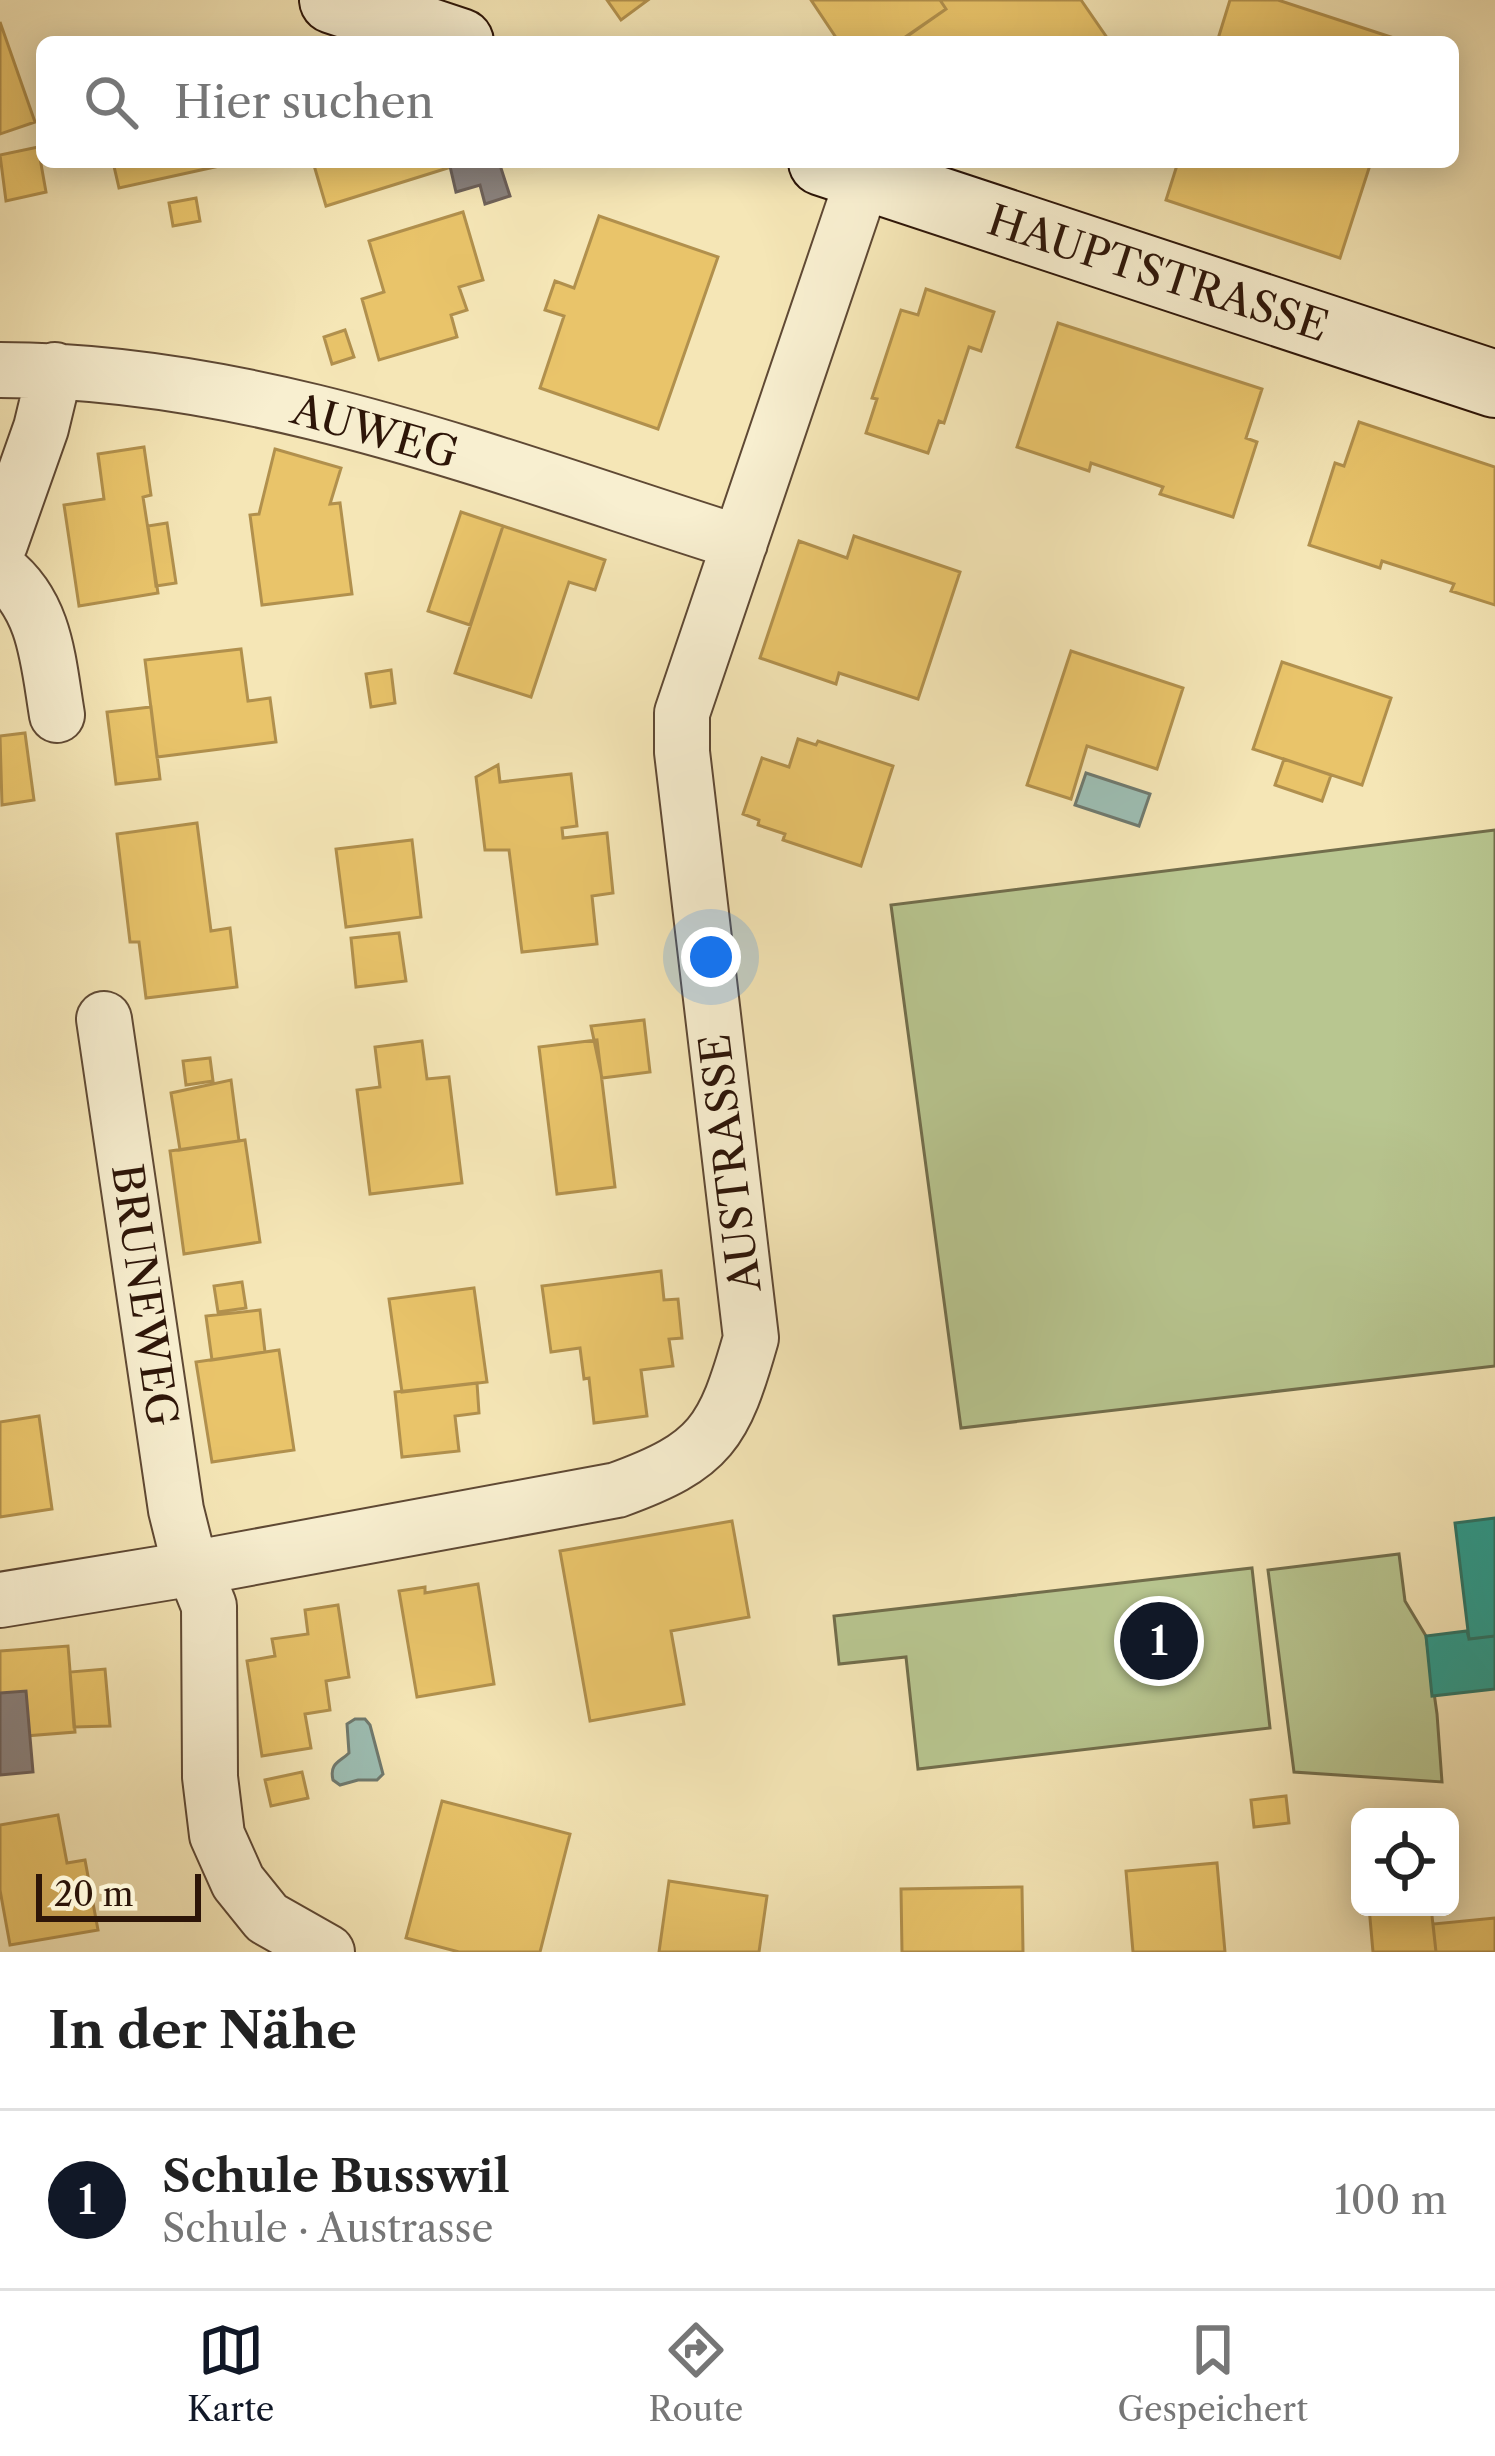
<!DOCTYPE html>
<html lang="de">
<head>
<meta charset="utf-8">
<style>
  :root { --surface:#fff; --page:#f6f6f6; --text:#222; --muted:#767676; --line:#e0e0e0; --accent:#111827 }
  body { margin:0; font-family:"Libre Caslon Text",serif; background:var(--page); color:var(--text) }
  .controls { position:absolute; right:36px; bottom:36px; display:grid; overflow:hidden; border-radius:18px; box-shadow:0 6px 30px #0003 }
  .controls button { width:108px; height:108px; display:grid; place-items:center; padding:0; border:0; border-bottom:3px solid var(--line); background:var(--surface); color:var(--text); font:60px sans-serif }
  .scale { position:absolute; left:36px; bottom:30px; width:165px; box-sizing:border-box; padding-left:12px; border:6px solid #2d1508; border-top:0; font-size:33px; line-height:42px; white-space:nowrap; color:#2d1508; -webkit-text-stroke:9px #f8efd0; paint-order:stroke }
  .you { position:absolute; left:711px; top:957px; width:42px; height:42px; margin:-30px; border:9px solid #fff; border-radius:50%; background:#1a73e8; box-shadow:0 0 0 18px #1a73e833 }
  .badge { display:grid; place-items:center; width:78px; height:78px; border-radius:50%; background:var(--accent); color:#fff; font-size:39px; font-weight:700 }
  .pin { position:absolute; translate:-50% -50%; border:6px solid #fff; box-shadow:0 3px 12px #0006 }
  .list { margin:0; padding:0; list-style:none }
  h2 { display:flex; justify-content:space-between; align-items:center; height:156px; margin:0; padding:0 48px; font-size:51px }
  h2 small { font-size:39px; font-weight:400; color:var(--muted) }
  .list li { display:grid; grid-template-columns:78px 1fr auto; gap:36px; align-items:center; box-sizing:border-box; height:180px; padding:0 48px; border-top:3px solid var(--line) }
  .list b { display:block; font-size:45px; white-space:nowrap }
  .list p { margin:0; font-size:39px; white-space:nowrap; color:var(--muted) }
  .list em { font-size:39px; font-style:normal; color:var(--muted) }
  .icon { flex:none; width:66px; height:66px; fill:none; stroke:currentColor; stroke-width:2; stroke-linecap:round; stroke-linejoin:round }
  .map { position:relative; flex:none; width:1495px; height:1952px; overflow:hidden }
  .search { position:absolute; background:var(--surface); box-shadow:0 6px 30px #0003; left:36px; right:36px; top:36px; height:132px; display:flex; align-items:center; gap:30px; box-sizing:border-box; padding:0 42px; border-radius:18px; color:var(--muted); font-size:45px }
  .sheet { height:336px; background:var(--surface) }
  nav { display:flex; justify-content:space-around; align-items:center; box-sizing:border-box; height:168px; border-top:3px solid var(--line); background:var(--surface); font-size:33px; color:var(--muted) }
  nav a { display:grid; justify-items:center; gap:6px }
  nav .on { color:var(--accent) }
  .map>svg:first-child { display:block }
  .green { fill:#b8c690; stroke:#726e4c; stroke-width:3 }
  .water { fill:#9dbeb3; stroke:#707a6f; stroke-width:3 }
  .homes { fill:#e9c46a; stroke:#b1904d; stroke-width:3 }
  .schools { fill:#2a9d8f; stroke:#2b7466; stroke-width:3 }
  .industry { fill:#8a817c; stroke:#6e6159; stroke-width:3 }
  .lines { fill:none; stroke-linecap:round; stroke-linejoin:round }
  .street-casing { stroke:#5f4934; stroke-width:58 }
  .secondary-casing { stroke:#2d1508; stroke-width:70 }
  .street { stroke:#f8efd0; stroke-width:54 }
  .secondary { stroke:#f8efd0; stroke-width:66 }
  .labels { text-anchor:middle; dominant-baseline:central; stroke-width:12; stroke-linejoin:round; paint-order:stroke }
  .street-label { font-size:42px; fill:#2d1508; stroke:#f8efd0 }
</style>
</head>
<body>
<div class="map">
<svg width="1495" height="1952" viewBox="0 0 1495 1952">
  <rect width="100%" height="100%" fill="#f5e6b6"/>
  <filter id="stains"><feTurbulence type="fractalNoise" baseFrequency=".00167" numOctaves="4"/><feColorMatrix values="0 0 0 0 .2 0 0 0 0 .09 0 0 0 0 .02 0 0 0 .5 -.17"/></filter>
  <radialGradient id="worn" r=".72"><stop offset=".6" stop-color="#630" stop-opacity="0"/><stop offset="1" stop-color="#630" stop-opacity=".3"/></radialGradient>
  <path class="green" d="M 1495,830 L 1495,1366 L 961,1428 L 891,905 Z
    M 1399,1554 L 1405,1601 L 1426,1636 L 1437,1714 L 1442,1782 L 1294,1772 L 1268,1570 Z
    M 1252,1568 L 1270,1728 L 918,1769 L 906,1657 L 839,1664 L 834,1616 Z"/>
  <path class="water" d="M 1086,773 L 1150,794 L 1139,826 L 1075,805 Z
    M 355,1719 L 365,1719 L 370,1725 L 383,1774 L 377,1780 L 358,1780 L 340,1785 L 333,1780 C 329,1763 340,1762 349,1753 L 347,1724 Z"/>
  <path class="homes" d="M 607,0 L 648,0 L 621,20 Z
    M 811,0 L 940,0 L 946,9 L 898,42 L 839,42 Z
    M 940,0 L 1081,0 L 1110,42 L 913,42 L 909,35 L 946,9 Z
    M 1230,0 L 1278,0 L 1406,42 L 1217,42 Z
    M 0,22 L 35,122 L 0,134 Z
    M 38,147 L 46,192 L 6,201 L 0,155 Z
    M 113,162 L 218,162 L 219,166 L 119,188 Z
    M 313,162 L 449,162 L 451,167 L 326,206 Z
    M 1178,162 L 1371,162 L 1340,258 L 1166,200 Z
    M 196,198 L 200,221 L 173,226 L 169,203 Z
    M 463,212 L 483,280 L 459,287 L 467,310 L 451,315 L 457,337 L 379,360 L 362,299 L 384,292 L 369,241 Z
    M 599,216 L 718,257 L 658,429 L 540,388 L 564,316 L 545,310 L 555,281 L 574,288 Z
    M 926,289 L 994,312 L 981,351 L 969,347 L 944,423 L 939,421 L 928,453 L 866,433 L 877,399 L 872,398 L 901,310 L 918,315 Z
    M 1058,323 L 1262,389 L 1246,438 L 1257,442 L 1233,517 L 1160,494 L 1163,487 L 1091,463 L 1089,471 L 1017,447 Z
    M 345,330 L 354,357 L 332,364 L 324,337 Z
    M 1359,422 L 1495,467 L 1495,605 L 1451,591 L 1454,584 L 1382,561 L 1380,568 L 1309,545 L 1335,463 L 1344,466 Z
    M 144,447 L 151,495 L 143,497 L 158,593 L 79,606 L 64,505 L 104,499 L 98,454 Z
    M 275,449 L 341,468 L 330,504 L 340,503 L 352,594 L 262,605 L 250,515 L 259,514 Z
    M 461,512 L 503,526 L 470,625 L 428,611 Z
    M 167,523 L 176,583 L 156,586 L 148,526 Z
    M 503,526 L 605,560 L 595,590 L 569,582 L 531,697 L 455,673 Z
    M 854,536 L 960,572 L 918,699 L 839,673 L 836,684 L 760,658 L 799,541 L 847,558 Z
    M 241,649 L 248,701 L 270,698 L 276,742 L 157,757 L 145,660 Z
    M 1071,651 L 1183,688 L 1157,769 L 1087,746 L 1071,799 L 1027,785 Z
    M 1282,662 L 1391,698 L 1362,785 L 1253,749 Z
    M 391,670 L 395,703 L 371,707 L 366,674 Z
    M 151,707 L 160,779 L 116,784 L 107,712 Z
    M 25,733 L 34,800 L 2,805 L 0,736 Z
    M 798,739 L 816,745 L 818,741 L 893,766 L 861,866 L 783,840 L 785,834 L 758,825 L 759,820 L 743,814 L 762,758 L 789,767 Z
    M 1284,759 L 1331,775 L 1322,801 L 1275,785 Z
    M 498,765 L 500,782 L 571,774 L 577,826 L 562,828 L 563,838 L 607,833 L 613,893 L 592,896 L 597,944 L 522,952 L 509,850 L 485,850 L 476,777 Z
    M 197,823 L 211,931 L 230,928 L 237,987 L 146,998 L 139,942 L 130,942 L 117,834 Z
    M 412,840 L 421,917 L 346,927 L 336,849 Z
    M 399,933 L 406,981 L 356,987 L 351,938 Z
    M 644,1020 L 650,1072 L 602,1078 L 591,1026 Z
    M 597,1040 L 615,1187 L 557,1194 L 539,1047 Z
    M 422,1041 L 427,1079 L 449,1077 L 462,1183 L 370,1194 L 357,1090 L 380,1087 L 375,1047 Z
    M 210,1058 L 213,1081 L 186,1085 L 183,1061 Z
    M 231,1080 L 239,1141 L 180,1150 L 171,1093 Z
    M 245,1140 L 260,1242 L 184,1254 L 170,1151 Z
    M 661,1271 L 664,1300 L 678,1299 L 682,1338 L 669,1339 L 673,1366 L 641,1370 L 647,1416 L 594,1423 L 589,1378 L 584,1379 L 580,1348 L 551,1352 L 542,1286 Z
    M 242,1282 L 246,1308 L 218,1312 L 214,1286 Z
    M 474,1288 L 487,1382 L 402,1392 L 389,1299 Z
    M 260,1310 L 265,1352 L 212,1360 L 206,1316 Z
    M 279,1350 L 294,1450 L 212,1462 L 196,1362 Z
    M 477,1383 L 479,1413 L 455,1416 L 459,1451 L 402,1457 L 395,1392 Z
    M 39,1416 L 52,1509 L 0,1517 L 0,1422 Z
    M 732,1521 L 749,1617 L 671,1631 L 684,1704 L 590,1721 L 560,1551 Z
    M 478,1584 L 494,1684 L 417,1697 L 399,1591 L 425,1587 L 425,1593 Z
    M 338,1605 L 349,1677 L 326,1681 L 330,1710 L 305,1714 L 311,1748 L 262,1756 L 247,1661 L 275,1656 L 272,1639 L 308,1634 L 305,1610 Z
    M 68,1646 L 75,1732 L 0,1738 L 0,1651 Z
    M 105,1669 L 110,1726 L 74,1727 L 70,1672 Z
    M 302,1772 L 308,1798 L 271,1806 L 265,1780 Z
    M 1286,1796 L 1289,1823 L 1254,1827 L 1251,1800 Z
    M 442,1801 L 570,1834 L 540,1952 L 459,1952 L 406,1938 Z
    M 58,1815 L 67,1863 L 85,1860 L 98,1930 L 10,1945 L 0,1890 L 0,1825 Z
    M 1217,1863 L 1225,1952 L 1133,1952 L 1126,1871 Z
    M 669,1881 L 767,1896 L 759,1952 L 659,1952 Z
    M 1022,1887 L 1023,1952 L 902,1952 L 901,1889 Z
    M 1369,1907 L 1431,1907 L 1436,1952 L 1373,1952 Z
    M 1495,1918 L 1495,1952 L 1436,1952 L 1433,1924 Z"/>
  <path class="schools" d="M 1495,1518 L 1495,1636 L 1469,1639 L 1455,1523 Z
    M 1467,1631 L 1469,1639 L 1495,1636 L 1495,1689 L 1432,1696 L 1426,1636 Z"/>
  <path class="industry" d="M 449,162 L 499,162 L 510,196 L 485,204 L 480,185 L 456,192 Z
    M 26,1691 L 33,1772 L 0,1775 L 0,1693 Z"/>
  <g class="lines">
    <defs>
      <path id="street" d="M 0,370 C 255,370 499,467 740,543
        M 0,544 L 41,428 L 55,370
        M 0,570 C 46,606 48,661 57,715
        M 104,1019 L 176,1510 L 185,1546 L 209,1606 L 210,1777 L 217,1835 L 238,1882 L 267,1918 L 327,1952
        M 0,1600 L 195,1568 L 617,1490 C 711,1456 724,1433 751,1338 L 682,752 L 682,713 L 864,176"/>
      <path id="secondary" d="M 333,0 L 460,42
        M 822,162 L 1495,384"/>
    </defs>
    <use href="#street" class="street-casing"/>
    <use href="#secondary" class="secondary-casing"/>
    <use href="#street" class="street"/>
    <use href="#secondary" class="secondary"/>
  </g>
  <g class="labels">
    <g class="street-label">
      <text transform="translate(1158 273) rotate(18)">HAUPTSTRASSE</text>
      <text transform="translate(375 431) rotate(16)">AUWEG</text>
      <text transform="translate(730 1163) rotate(-97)">AUSTRASSE</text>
      <text transform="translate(145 1295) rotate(82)">BRUNEWEG</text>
    </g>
  </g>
  <rect width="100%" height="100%" filter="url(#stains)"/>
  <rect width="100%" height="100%" fill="url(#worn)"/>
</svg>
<div class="controls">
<button><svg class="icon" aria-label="locate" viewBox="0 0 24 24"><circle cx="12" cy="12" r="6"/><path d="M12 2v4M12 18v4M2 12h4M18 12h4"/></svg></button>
</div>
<div class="scale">20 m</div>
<div class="you"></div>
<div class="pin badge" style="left:1159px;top:1641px">1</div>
<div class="search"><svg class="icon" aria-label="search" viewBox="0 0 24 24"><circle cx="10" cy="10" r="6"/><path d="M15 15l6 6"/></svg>Hier suchen</div>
</div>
<section class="sheet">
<h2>In der Nähe<small></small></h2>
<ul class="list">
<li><span class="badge">1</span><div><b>Schule Busswil</b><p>Schule · Austrasse</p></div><em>100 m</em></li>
</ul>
</section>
<nav>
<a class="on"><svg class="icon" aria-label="map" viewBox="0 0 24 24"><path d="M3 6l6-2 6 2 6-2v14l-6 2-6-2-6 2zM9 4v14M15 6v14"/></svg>Karte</a>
<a><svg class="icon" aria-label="directions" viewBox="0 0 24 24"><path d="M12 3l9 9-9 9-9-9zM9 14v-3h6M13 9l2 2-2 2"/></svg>Route</a>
<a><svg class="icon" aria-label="saved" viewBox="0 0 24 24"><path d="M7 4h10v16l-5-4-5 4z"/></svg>Gespeichert</a>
</nav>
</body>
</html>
